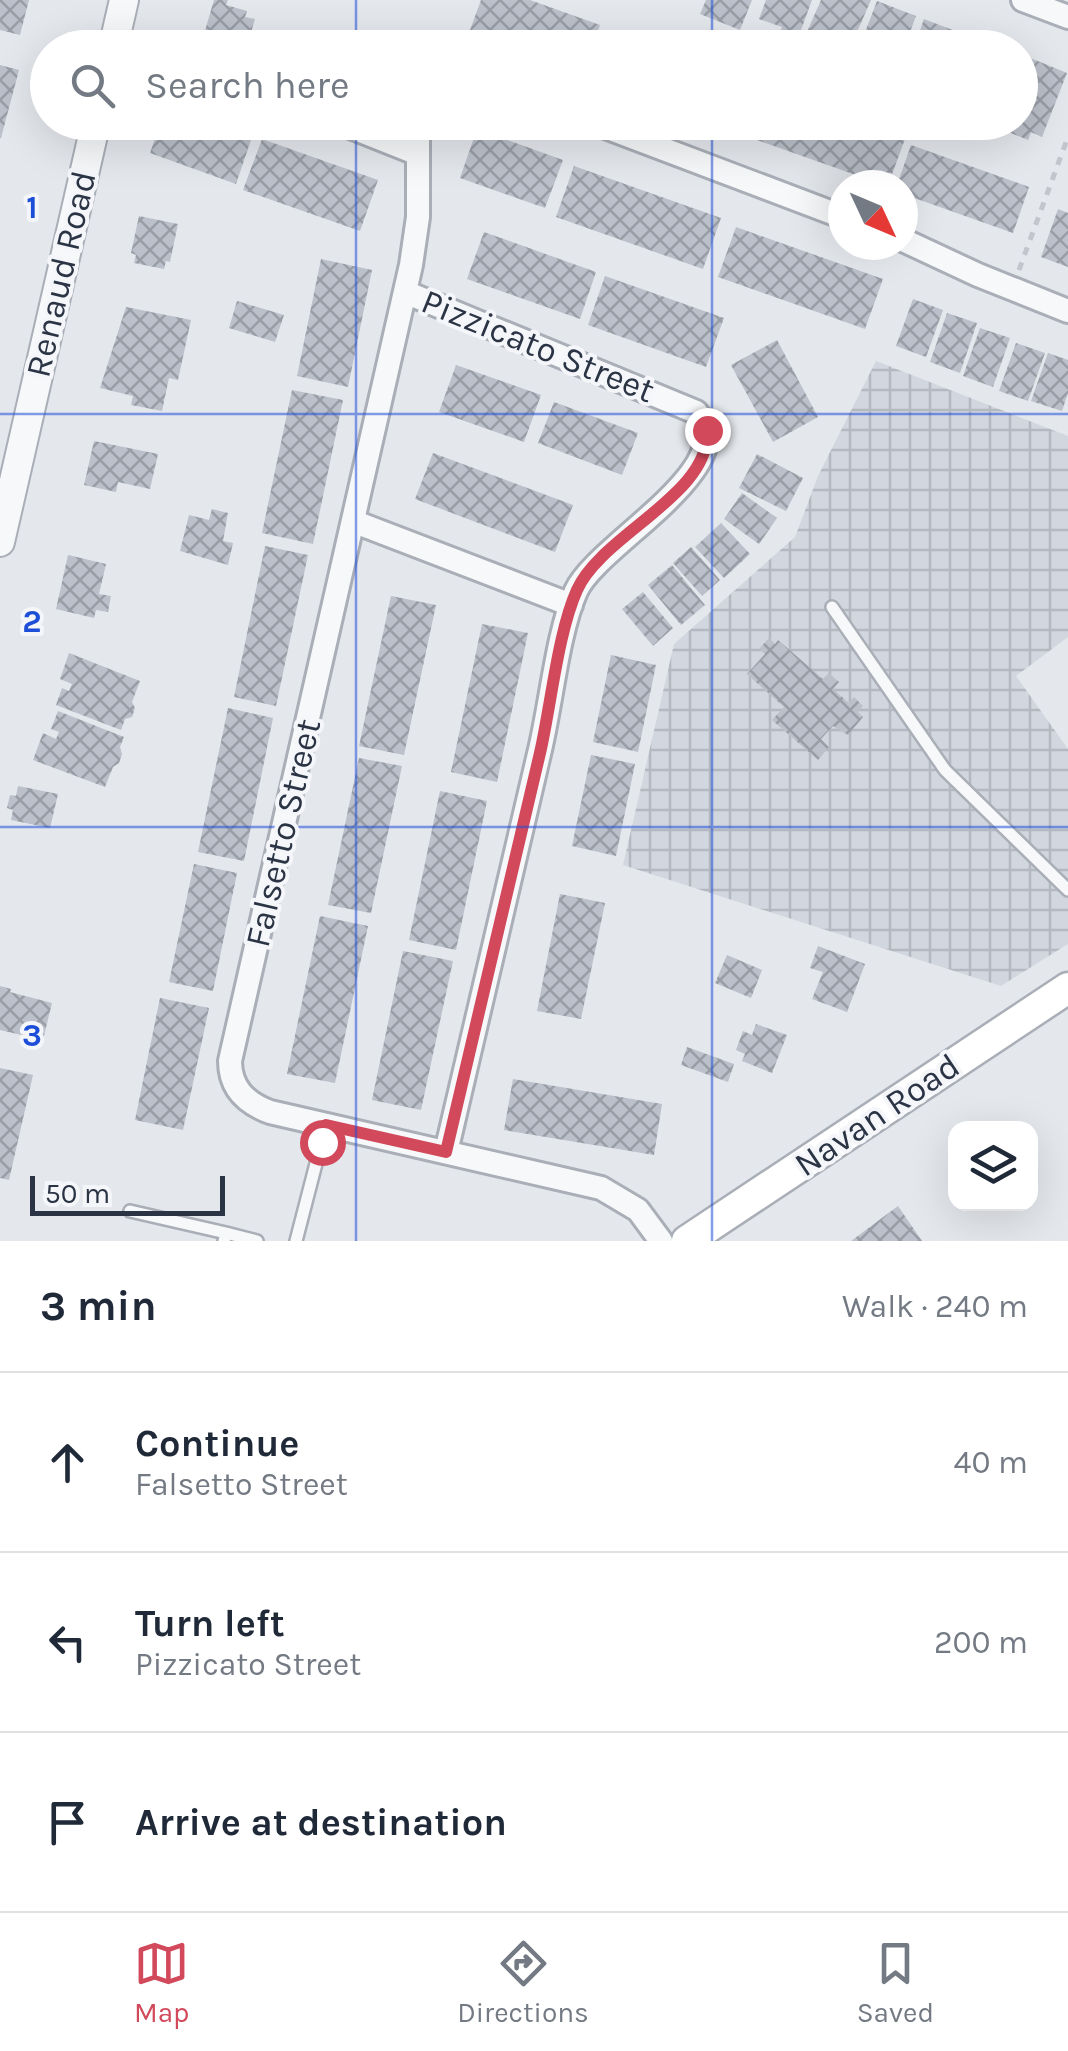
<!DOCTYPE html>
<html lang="en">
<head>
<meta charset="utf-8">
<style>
  :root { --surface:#fff; --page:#f6f6f7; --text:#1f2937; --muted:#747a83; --line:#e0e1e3; --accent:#d1495b }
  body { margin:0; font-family:Karla,sans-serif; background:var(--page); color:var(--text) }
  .controls { position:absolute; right:30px; bottom:30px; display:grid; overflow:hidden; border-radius:20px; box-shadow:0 10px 40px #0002 }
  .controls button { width:90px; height:90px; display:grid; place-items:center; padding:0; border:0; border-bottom:2px solid var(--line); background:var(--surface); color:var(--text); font:50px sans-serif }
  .compass { position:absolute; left:828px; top:170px; width:90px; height:90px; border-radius:50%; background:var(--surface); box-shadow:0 10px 40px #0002; rotate:134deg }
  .scale { position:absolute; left:30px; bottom:25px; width:195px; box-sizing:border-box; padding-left:10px; border:5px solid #2b3445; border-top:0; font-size:28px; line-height:35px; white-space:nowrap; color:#2b3445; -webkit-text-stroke:8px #f4f6f9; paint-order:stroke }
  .stop { position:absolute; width:30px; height:30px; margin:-22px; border:8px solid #d1495b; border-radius:50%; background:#fff }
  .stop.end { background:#d1495b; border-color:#fff; box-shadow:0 2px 10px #0008 }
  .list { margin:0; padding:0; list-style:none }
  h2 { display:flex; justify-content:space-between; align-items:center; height:130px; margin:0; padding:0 40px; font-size:42px }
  h2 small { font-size:32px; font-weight:400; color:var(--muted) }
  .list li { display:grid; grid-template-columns:65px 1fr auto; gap:30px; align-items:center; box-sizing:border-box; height:180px; padding:0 40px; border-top:2px solid var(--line) }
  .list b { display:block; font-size:38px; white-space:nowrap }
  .list p { margin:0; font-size:32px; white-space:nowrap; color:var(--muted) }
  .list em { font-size:32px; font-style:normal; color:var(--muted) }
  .icon { flex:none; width:55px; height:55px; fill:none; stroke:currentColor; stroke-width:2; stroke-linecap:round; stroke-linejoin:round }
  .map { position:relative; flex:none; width:1068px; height:1241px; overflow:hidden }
  .search { position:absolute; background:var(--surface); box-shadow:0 10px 40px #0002; left:30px; right:30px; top:30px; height:110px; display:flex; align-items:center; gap:25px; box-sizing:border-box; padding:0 35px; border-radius:55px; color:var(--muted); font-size:38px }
  .sheet { height:670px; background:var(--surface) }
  nav { display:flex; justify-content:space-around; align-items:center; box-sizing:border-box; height:140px; border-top:2px solid var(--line); background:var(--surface); font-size:28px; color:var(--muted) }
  nav a { display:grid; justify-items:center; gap:5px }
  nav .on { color:var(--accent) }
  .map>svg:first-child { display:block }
  .industrial { fill:url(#industrial-grid) }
  .building { fill:url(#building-cross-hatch) }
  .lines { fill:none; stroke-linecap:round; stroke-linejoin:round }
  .service-casing { stroke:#a9aeb7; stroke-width:16 }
  .minor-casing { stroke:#a9aeb7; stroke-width:28 }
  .tertiary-casing { stroke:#a9aeb7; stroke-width:32 }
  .secondary-casing { stroke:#a9aeb7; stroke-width:35 }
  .path { stroke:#c2c5cb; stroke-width:5; stroke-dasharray:8 8; stroke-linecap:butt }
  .service { stroke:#f7f8fa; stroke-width:11 }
  .minor { stroke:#f7f8fa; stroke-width:22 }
  .tertiary { stroke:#f7f8fa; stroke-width:28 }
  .secondary { stroke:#fff; stroke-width:30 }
  .route { stroke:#d1495b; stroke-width:12 }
  .grid { fill:none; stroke:#1d4ed8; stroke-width:2.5; stroke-opacity:0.55 }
  .labels { text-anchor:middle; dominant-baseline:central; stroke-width:8; stroke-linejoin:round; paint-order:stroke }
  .street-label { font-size:35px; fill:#2b3445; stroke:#f4f6f9 }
  .grid-label { font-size:32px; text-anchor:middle; font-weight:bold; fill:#1d4ed8; stroke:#f4f6f9; stroke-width:8; stroke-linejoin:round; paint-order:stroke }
</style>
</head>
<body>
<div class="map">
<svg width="1068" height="1241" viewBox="0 0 1068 1241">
  <defs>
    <pattern id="industrial-grid" width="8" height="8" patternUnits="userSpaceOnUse" patternTransform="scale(2.5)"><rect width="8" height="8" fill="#d2d6de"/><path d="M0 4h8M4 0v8" fill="none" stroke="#b4b8c0"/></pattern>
    <pattern id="building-cross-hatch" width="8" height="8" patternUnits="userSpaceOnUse" patternTransform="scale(2.5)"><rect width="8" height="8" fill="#bbc0ca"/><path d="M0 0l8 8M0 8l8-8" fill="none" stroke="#989da6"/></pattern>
  </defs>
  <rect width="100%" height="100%" fill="#e4e7ec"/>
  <path class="industrial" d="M 876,361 L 1068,436 L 1068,637 L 1016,676 L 1068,749 L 1068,944 L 1001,986 L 623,865 L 674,644 L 795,537 L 818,476 Z"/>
  <path class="building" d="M 0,0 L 29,0 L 20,35 L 0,30 Z
    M 214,0 L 228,0 L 226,5 L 247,11 L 245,17 L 255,19 L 248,42 L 240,40 L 238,44 L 204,34 Z
    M 481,0 L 530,0 L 600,25 L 592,48 L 518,48 L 470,30 Z
    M 706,0 L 752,0 L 740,30 L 700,14 Z
    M 766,0 L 812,0 L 797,41 L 779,34 L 782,27 L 759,19 Z
    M 821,0 L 871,0 L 850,48 L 800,48 Z
    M 877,1 L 916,16 L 904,48 L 859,48 Z
    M 924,19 L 968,36 L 964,48 L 914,48 Z
    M 611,30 L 658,47 L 658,48 L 605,48 Z
    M 1023,55 L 1067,73 L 1042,137 L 1031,132 L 1028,140 L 1006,131 L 1010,122 L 1020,122 Z
    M 0,65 L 19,70 L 1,138 L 0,138 Z
    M 161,122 L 219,122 L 253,134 L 236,184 L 150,153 Z
    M 751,122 L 859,122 L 905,139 L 888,185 L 884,185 L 746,136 Z
    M 477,129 L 563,160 L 545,208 L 460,178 Z
    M 262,139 L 378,180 L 360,231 L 243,190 Z
    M 911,145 L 1029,187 L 1013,233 L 903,194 L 903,185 L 897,185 Z
    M 574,166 L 721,218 L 703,269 L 556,217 Z
    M 1058,209 L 1068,213 L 1068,267 L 1041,257 Z
    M 139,216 L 178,224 L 170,262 L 166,261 L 164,269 L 134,263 L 136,255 L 131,253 Z
    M 736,227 L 883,279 L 865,329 L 718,277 Z
    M 484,232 L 596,272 L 580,319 L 467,279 Z
    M 321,259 L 372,270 L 348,387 L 297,376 Z
    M 605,276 L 724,318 L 706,367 L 588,325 Z
    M 913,299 L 943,310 L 926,357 L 896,346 Z
    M 237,301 L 284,315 L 275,342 L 229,328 Z
    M 126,307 L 191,320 L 178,380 L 169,378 L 162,411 L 131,405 L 133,396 L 100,388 Z
    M 947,313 L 977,323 L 960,373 L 930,362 Z
    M 980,328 L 1010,338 L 993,387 L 963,376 Z
    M 777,340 L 818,417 L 773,442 L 731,365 Z
    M 1016,343 L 1045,353 L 1028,401 L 999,391 Z
    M 1048,353 L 1068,360 L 1068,393 L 1062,411 L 1031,401 Z
    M 456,365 L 541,395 L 524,442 L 439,412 Z
    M 292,390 L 343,400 L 313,544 L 262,533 Z
    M 554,402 L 638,433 L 622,475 L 538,443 Z
    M 94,441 L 158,454 L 150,489 L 118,482 L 116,492 L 84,485 Z
    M 433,453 L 573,505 L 555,552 L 415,499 Z
    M 757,454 L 803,478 L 786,511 L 739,488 Z
    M 742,493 L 777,518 L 759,544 L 724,519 Z
    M 212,509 L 228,513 L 223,541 L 233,543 L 228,565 L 180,551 L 189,515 L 209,520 Z
    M 721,523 L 750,554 L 724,578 L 695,547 Z
    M 265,546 L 308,555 L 276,706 L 234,697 Z
    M 691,547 L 720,580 L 702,596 L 673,563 Z
    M 68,555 L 106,564 L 99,594 L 111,596 L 108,612 L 96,610 L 94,618 L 56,609 Z
    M 672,565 L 705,605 L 681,625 L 648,585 Z
    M 643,592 L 673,628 L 653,646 L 622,609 Z
    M 391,596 L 436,605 L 404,755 L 359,746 Z
    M 482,624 L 528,633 L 497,782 L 451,772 Z
    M 769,638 L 775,644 L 778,640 L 823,679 L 829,673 L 839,682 L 833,689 L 849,703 L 854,697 L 863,706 L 858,712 L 863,717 L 848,735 L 833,726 L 821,739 L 829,747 L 818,760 L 772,720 L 784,707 L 747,674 L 765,654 L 759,649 Z
    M 69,653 L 140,681 L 132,702 L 135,708 L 132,717 L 125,719 L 121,730 L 56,705 L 62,688 L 69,691 L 72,684 L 60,679 Z
    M 611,655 L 656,665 L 638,752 L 593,742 Z
    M 228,708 L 273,718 L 244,861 L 198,852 Z
    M 58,711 L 124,737 L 120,747 L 122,754 L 119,763 L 113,767 L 105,787 L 33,760 L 43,733 L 56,739 L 59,732 L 51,729 Z
    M 591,755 L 635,764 L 616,856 L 572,846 Z
    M 359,758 L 402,766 L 371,913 L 328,905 Z
    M 18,786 L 58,794 L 50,828 L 11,820 L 13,810 L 7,808 L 10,795 L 16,796 Z
    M 440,791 L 487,801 L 456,950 L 409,940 Z
    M 194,864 L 237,873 L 213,991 L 169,982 Z
    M 560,894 L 605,903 L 581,1019 L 537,1011 Z
    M 320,916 L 368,926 L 335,1083 L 287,1074 Z
    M 818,946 L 865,964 L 847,1012 L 812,999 L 823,972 L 810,968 Z
    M 403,951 L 453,961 L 421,1110 L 372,1100 Z
    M 727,955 L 762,970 L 751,998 L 715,983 Z
    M 0,986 L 11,989 L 10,992 L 52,1003 L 43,1040 L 0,1030 Z
    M 160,998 L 209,1008 L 183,1130 L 135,1120 Z
    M 756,1024 L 787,1035 L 772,1073 L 742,1061 L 745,1054 L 736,1050 L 743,1031 L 752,1035 Z
    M 687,1047 L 734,1064 L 728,1082 L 681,1065 Z
    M 0,1068 L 33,1075 L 9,1180 L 0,1178 Z
    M 513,1079 L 662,1104 L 654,1155 L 504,1130 Z
    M 898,1206 L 922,1241 L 851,1241 Z"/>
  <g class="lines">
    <defs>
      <path id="service" d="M 832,607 L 945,770 L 1068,890
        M 130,1211 L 226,1233
        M 224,1241 L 226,1233 L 257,1241
        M 296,1241 L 326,1125"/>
      <path id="minor" d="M 1023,0 L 1068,17
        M 338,122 L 416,153
        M 418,122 L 418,217 L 411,265 L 230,1061 C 230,1088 246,1103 270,1112 L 601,1188 L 638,1210 L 661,1241
        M 592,122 L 843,217
        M 903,240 L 978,275 L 1068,311
        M 405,292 L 696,412 C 746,467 597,544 576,591 C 557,634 551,706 539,754 C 508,886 477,1019 446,1152
        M 355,522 L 571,605"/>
      <path id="tertiary" d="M 113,48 L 124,0
        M 0,542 L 96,122"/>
      <path id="secondary" d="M 687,1241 L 1068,988"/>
    </defs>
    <use href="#service" class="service-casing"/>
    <use href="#minor" class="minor-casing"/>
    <use href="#tertiary" class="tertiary-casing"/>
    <use href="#secondary" class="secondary-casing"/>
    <path class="path" d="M 1019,270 L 1068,137"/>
    <use href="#service" class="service"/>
    <use href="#minor" class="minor"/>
    <use href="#tertiary" class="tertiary"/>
    <use href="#secondary" class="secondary"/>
  </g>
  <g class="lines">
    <path class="route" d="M 322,1142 L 326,1125 L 446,1152 C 477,1019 508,886 540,753 C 551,705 558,632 577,590 C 601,535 712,494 707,430"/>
  </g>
  <path class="grid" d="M 356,0 L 356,48M 712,0 L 712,48M 356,122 L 356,1241M 712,122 L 712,1241M 0,414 L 1068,414M 0,827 L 1068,827"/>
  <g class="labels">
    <g class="street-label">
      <text transform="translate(61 274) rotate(-77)">Renaud Road</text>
      <text transform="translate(538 346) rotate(22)">Pizzicato Street</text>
      <text transform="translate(283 833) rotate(-77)">Falsetto Street</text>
      <text transform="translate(877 1115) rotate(-34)">Navan Road</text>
    </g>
  </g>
  <g class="grid-label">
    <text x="32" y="218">1</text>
    <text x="32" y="632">2</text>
    <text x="32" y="1046">3</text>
  </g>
</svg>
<div class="controls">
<button><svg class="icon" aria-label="layers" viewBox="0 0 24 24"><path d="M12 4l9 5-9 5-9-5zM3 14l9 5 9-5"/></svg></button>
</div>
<svg class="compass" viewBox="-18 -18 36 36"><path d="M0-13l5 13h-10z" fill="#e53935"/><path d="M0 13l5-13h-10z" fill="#747a83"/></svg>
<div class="scale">50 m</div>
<div class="stop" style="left:322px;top:1142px"></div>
<div class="stop end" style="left:707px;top:430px"></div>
<div class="search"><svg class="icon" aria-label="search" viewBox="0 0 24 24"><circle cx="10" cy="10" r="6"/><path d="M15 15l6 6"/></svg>Search here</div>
</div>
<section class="sheet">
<h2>3 min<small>Walk · 240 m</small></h2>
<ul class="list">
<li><svg class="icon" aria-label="ahead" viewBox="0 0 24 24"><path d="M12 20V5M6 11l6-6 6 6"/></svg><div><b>Continue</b><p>Falsetto Street</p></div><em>40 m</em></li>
<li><svg class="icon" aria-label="left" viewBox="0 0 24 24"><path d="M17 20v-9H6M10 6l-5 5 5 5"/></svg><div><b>Turn left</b><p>Pizzicato Street</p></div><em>200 m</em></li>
<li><svg class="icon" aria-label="arrive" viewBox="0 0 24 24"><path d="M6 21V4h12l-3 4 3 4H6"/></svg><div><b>Arrive at destination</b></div></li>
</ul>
</section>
<nav>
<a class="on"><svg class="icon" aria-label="map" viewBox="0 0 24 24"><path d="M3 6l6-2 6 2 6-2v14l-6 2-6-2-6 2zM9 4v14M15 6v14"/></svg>Map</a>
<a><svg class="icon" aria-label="directions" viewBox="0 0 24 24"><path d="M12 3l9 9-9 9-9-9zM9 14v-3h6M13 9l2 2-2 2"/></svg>Directions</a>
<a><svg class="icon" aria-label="saved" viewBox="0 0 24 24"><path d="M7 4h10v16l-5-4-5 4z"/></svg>Saved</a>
</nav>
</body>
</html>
